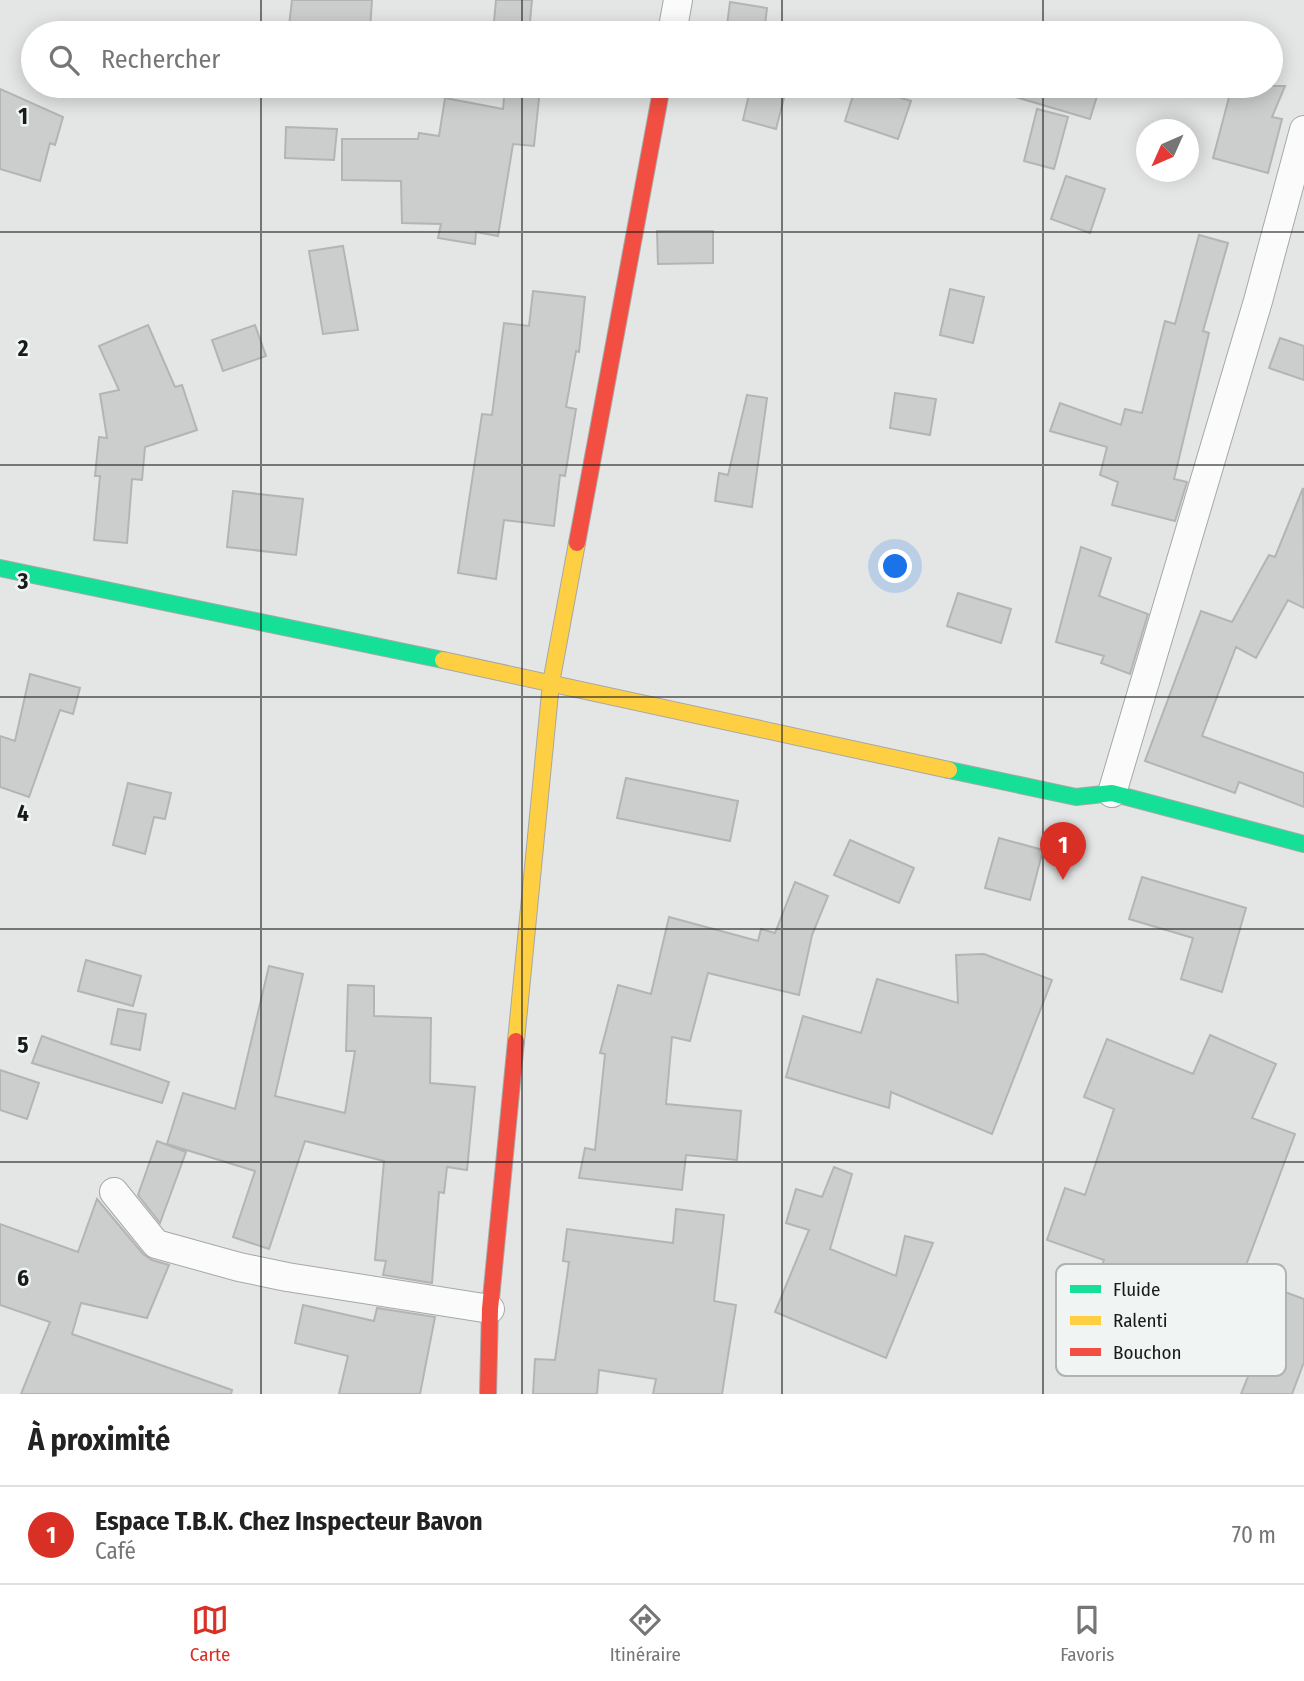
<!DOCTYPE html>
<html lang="fr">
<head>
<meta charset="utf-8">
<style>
  :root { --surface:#fff; --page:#f6f6f6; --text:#222; --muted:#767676; --line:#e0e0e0; --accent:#d93025 }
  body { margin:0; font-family:"Fira Sans Condensed",sans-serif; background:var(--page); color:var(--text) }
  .compass { position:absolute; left:1136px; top:119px; width:63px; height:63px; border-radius:50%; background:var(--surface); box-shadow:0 4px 18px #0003; rotate:225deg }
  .you { position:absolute; left:896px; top:567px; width:24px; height:24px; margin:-18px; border:5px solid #fff; border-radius:50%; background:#1a73e8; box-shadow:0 0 0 10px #1a73e833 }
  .badge { display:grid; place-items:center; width:46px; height:46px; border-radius:50%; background:var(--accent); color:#fff; font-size:23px; font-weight:700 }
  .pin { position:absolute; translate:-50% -58px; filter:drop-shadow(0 2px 4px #0008) }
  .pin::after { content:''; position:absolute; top:37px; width:24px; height:21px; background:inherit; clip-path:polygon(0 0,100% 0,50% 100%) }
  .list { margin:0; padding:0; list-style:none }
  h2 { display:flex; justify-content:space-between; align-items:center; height:91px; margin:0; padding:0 28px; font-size:30px }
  h2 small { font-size:23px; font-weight:400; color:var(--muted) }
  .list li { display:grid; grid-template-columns:46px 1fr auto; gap:21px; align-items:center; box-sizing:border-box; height:98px; padding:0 28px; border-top:2px solid var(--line) }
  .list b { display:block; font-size:26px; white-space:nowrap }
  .list p { margin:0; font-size:23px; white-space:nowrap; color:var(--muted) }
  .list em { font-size:23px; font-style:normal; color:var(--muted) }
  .icon { flex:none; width:38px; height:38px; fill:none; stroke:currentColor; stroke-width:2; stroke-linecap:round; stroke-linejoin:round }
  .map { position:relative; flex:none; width:1304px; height:1394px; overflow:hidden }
  .search { position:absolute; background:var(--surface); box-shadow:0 4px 18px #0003; left:21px; right:21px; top:21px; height:77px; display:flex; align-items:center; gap:18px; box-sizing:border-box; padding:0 24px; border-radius:38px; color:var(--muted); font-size:26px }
  .sheet { height:189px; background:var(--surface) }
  nav { display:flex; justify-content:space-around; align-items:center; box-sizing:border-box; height:98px; border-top:2px solid var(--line); background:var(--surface); font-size:19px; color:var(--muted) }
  nav a { display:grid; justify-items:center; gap:4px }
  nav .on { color:var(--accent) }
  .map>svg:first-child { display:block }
  .building { fill:#cccecd; stroke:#b3b5b4; stroke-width:2 }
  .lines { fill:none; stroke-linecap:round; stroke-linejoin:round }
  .street-casing { stroke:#a6a8a7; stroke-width:30 }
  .fast-casing { stroke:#a6a8a7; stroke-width:18 }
  .slow-casing { stroke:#a6a8a7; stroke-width:18 }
  .jam-casing { stroke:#a6a8a7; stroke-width:18 }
  .street { stroke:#fbfbfb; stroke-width:28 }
  .fast { stroke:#16e098; stroke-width:16 }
  .slow { stroke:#ffcf43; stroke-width:16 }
  .jam { stroke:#f24e42; stroke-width:16 }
  .grid { fill:none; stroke:#191a1a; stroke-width:2; stroke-opacity:0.55 }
  .key { fill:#f0f4f3; stroke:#b0b3b2; stroke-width:2 }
  .key-label { font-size:19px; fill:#191a1a }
  .grid-label { font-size:23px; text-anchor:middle; font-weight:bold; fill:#191a1a; stroke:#f0f4f3; stroke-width:5; stroke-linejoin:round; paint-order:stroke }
</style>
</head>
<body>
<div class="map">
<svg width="1304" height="1394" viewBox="0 0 1304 1394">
  <rect width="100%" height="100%" fill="#e3e6e5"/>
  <path class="building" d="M 292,0 L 372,0 L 370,30 L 336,28 L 336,33 L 289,26 Z
    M 496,0 L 532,0 L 529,33 L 493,33 Z
    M 730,2 L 767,8 L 764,33 L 726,33 Z
    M 505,86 L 540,89 L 534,146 L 513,144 L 498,236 L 476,232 L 475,244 L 438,238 L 441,224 L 402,223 L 401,181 L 342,180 L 342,139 L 418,139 L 419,133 L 439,136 L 445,98 L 503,109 Z
    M 751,86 L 787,86 L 776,129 L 743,120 Z
    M 856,86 L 863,86 L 911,101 L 898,139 L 845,121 Z
    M 1003,86 L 1100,86 L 1090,119 L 1002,93 Z
    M 1232,86 L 1285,86 L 1272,117 L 1282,119 L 1268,173 L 1213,158 Z
    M 0,89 L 63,117 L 55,145 L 50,143 L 40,181 L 0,169 Z
    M 1037,109 L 1068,117 L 1054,169 L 1024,161 Z
    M 286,127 L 337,129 L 334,160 L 285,158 Z
    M 1066,176 L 1105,189 L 1090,233 L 1051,219 Z
    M 657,231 L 713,231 L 713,263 L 658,264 Z
    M 1199,235 L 1228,243 L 1203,331 L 1209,333 L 1174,479 L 1187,482 L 1175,521 L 1112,505 L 1118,482 L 1100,475 L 1107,447 L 1050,431 L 1060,403 L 1121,425 L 1125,409 L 1142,413 L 1165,321 L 1175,324 Z
    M 343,246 L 358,330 L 323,334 L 309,251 Z
    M 950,289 L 984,297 L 973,343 L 940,335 Z
    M 533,291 L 585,297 L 579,352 L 576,351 L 566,407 L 576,409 L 565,476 L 560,475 L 554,526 L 504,520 L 496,579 L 458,573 L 482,414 L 492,415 L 504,323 L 529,326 Z
    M 148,325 L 175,387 L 182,385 L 197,430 L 145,447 L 142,480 L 132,479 L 127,543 L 94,540 L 100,476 L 95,476 L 99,437 L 107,438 L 100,394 L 119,390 L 99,346 Z
    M 255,325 L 266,356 L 223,371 L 212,340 Z
    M 1280,338 L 1304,346 L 1304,380 L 1269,368 Z
    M 895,393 L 936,399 L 930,435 L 890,428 Z
    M 747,395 L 767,398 L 752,507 L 715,501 L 719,473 L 728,475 Z
    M 1303,488 L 1304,608 L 1288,600 L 1256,658 L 1236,647 L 1202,736 L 1304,773 L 1304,807 L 1239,782 L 1235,793 L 1145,761 L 1201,611 L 1232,622 L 1269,555 L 1275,557 Z
    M 233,491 L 303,499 L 296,555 L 227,547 Z
    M 1081,547 L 1111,558 L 1099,596 L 1148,614 L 1130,674 L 1101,663 L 1104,656 L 1056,642 Z
    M 958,593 L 1011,609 L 1001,643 L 947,626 Z
    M 30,674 L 80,688 L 73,714 L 60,710 L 29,797 L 0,787 L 0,736 L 15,741 Z
    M 626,778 L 738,801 L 730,841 L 617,818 Z
    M 128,783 L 171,793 L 165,819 L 154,817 L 145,854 L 113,845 Z
    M 999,838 L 1043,850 L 1030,900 L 985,888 Z
    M 850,840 L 914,868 L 899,903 L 834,875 Z
    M 1142,877 L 1246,908 L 1222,992 L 1181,979 L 1193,938 L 1129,919 Z
    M 795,882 L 828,896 L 812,935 L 799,995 L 708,973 L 690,1041 L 672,1037 L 666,1104 L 741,1111 L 737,1160 L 686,1155 L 682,1190 L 579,1178 L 585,1148 L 595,1150 L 605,1054 L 600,1053 L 618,985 L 651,994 L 669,917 L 758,941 L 761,929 L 775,933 Z
    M 984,954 L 1052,980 L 992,1134 L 891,1092 L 889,1108 L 786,1077 L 803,1016 L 861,1033 L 877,979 L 958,1003 L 956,955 Z
    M 86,960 L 141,976 L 133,1006 L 78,991 Z
    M 269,966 L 303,974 L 275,1096 L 345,1113 L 355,1051 L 346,1051 L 348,985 L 374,986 L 374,1016 L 431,1018 L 430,1083 L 475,1087 L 467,1170 L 447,1167 L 444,1193 L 439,1192 L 432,1283 L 383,1275 L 386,1261 L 375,1260 L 384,1161 L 305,1141 L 269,1249 L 233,1237 L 255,1171 L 167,1144 L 183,1093 L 235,1109 Z
    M 118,1009 L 146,1014 L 140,1050 L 111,1044 Z
    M 1210,1035 L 1276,1064 L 1252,1118 L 1295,1134 L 1242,1276 L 1304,1299 L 1304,1362 L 1292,1394 L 1241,1394 L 1258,1352 L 1252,1349 L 1261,1326 L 1183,1296 L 1171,1325 L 1091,1293 L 1104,1260 L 1047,1240 L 1065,1188 L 1085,1195 L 1114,1109 L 1084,1097 L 1107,1039 L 1193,1074 Z
    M 42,1036 L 169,1082 L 162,1103 L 32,1063 Z
    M 0,1070 L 39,1083 L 27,1119 L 0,1110 Z
    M 157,1141 L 186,1152 L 160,1223 L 138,1195 Z
    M 834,1167 L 852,1174 L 830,1249 L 896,1276 L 905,1236 L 933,1243 L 886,1358 L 775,1312 L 809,1230 L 786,1223 L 796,1189 L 822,1197 Z
    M 97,1199 L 143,1254 L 152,1260 L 169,1265 L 147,1318 L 81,1303 L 72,1334 L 232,1390 L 231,1394 L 21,1394 L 50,1322 L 0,1305 L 0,1224 L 78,1252 Z
    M 676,1209 L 724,1215 L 714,1301 L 736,1305 L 722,1394 L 653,1394 L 656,1379 L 599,1370 L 597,1394 L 533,1394 L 535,1359 L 555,1360 L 569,1262 L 563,1261 L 567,1229 L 673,1243 Z
    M 303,1305 L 374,1321 L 377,1308 L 435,1317 L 420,1394 L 339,1394 L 348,1356 L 295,1343 Z"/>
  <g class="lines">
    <defs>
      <path id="street" d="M 672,33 L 678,0
        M 1112,793 L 1258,301 L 1304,130
        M 114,1192 L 156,1244 L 239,1267 L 287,1277 L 490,1309"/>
      <path id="fast" d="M 0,568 L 443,660
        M 949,770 L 1076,797 L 1112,793 L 1304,844"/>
      <path id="slow" d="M 443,660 L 949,770
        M 516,1041 L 551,683 L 577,543"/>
      <path id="jam" d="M 577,543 L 662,86
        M 488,1394 L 490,1309 L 516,1041"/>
    </defs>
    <use href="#street" class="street-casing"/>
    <use href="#fast" class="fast-casing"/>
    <use href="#slow" class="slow-casing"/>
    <use href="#jam" class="jam-casing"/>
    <use href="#street" class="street"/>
    <use href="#fast" class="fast"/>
    <use href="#slow" class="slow"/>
    <use href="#jam" class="jam"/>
  </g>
  <path class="grid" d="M 261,0 L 261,33M 522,0 L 522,33M 782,0 L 782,33M 1043,0 L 1043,33M 261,86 L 261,1394M 522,86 L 522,1394M 782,86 L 782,1394M 1043,86 L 1043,1394M 0,232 L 1304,232M 0,465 L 1304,465M 0,697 L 1304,697M 0,929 L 1304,929M 0,1162 L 1304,1162"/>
  <rect x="1056" y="1264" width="230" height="112" rx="10" class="key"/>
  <rect x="1070" y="1285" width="31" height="8" fill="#16e098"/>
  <rect x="1070" y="1316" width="31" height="9" fill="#ffcf43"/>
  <rect x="1070" y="1348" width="31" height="8" fill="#f24e42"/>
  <g class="key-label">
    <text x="1113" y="1296">Fluide</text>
    <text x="1113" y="1327">Ralenti</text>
    <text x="1113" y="1359">Bouchon</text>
  </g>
  <g class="grid-label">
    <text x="23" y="124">1</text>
    <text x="23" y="356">2</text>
    <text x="23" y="589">3</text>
    <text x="23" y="821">4</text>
    <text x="23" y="1053">5</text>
    <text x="23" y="1286">6</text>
  </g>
</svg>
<svg class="compass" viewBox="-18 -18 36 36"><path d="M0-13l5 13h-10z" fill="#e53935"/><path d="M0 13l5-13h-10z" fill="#767676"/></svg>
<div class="you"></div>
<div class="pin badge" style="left:1063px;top:880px">1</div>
<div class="search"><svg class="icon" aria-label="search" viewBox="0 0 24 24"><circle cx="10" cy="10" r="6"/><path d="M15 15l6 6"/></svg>Rechercher</div>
</div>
<section class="sheet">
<h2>À proximité<small></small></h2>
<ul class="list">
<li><span class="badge">1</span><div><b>Espace T.B.K. Chez Inspecteur Bavon</b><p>Café</p></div><em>70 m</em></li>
</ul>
</section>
<nav>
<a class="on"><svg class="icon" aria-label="map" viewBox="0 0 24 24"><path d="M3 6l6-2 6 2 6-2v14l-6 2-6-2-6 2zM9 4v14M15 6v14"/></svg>Carte</a>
<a><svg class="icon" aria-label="directions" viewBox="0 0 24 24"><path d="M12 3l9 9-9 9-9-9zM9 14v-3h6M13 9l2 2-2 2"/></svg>Itinéraire</a>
<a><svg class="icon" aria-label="saved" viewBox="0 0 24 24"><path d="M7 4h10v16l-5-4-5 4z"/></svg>Favoris</a>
</nav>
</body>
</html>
